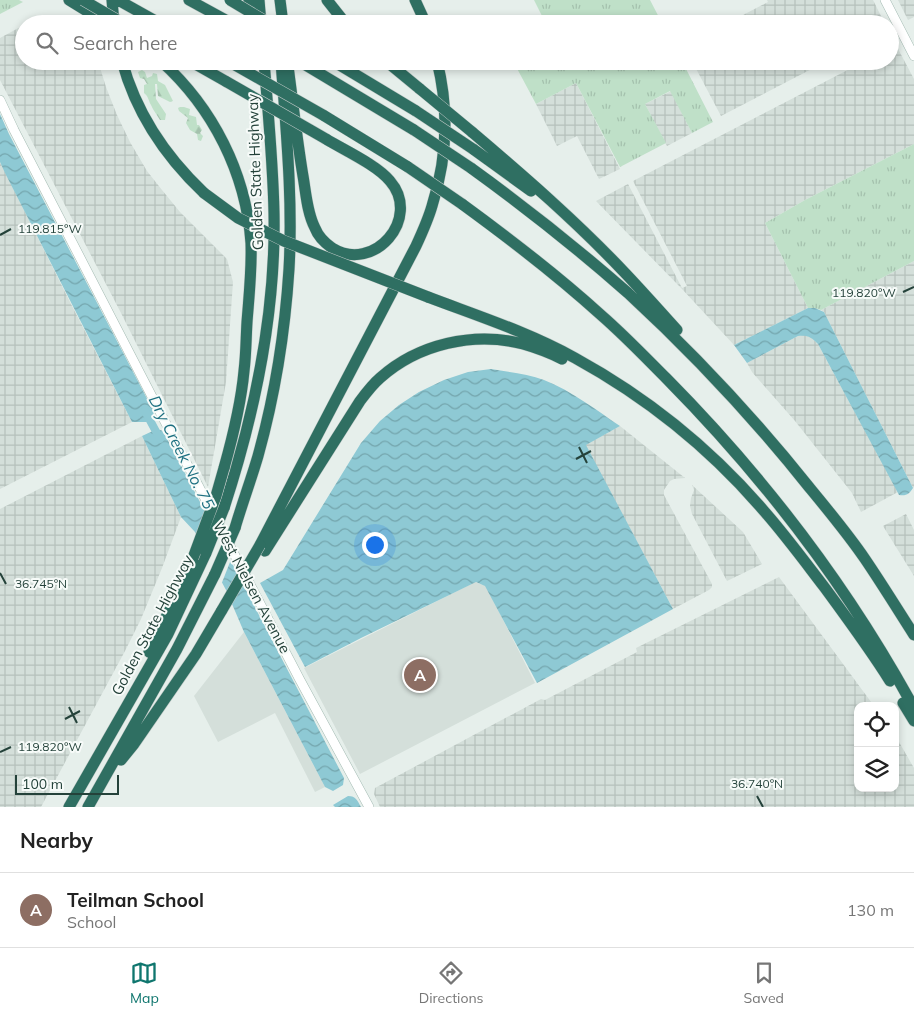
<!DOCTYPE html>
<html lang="en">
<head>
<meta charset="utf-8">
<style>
  :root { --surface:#fff; --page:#f6f6f6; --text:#222; --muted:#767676; --line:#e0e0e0; --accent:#0f766e }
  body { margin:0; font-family:Mulish,sans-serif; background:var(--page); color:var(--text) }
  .controls { position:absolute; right:15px; bottom:15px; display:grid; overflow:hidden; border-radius:10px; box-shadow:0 2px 8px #0003 }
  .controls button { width:45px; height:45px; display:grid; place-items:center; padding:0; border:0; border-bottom:1px solid var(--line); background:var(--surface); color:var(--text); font:25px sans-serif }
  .scale { position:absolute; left:15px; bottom:12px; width:104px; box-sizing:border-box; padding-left:5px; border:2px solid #24423a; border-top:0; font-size:14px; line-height:18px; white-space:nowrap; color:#24423a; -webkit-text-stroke:4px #f7fbf9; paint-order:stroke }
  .you { position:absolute; left:374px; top:544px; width:18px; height:18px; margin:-12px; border:4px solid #fff; border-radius:50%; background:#1a73e8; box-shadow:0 0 0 8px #1a73e833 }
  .badge { display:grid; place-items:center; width:32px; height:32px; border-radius:50%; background:var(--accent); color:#fff; font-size:16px; font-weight:700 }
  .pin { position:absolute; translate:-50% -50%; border:2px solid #fff; box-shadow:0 1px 5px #0006 }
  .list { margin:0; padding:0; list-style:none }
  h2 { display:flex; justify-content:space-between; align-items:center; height:65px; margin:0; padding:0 20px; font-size:21px }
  h2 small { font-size:16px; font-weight:400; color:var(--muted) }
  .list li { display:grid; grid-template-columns:32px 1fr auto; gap:15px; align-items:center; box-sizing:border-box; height:75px; padding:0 20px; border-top:1px solid var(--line) }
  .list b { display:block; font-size:19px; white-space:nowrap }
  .list p { margin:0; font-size:16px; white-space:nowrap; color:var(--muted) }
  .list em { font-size:16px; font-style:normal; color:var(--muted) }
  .icon { flex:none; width:28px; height:28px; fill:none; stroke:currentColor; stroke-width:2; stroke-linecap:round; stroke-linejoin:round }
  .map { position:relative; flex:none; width:914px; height:807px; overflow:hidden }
  .search { position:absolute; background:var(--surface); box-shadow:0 2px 8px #0003; left:15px; right:15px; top:15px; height:55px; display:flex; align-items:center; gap:12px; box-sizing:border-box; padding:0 18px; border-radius:28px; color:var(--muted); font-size:19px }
  .sheet { height:140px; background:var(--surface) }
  nav { display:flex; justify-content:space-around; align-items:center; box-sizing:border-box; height:70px; border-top:1px solid var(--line); background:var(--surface); font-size:14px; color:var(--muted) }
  nav a { display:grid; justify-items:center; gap:2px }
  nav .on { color:var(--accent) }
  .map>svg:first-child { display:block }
  .built { fill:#d4dfda }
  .industrial { fill:url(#industrial-grid) }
  .grass { fill:url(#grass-tufts) }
  .forest { fill:url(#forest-firs) }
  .water { fill:url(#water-waves) }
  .pier { fill:#e6efeb }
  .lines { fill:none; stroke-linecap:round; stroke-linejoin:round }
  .canal { stroke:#8ec9d4; stroke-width:8 }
  .secondary-casing { stroke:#a4bbb3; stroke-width:10 }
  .highway-casing { stroke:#c2cac8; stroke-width:12 }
  .secondary { stroke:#fff; stroke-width:9 }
  .highway { stroke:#2f6f62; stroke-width:11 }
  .highway-bridge-casing { stroke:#c2cac8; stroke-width:12; stroke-linecap:butt }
  .highway-bridge { stroke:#2f6f62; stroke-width:11 }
  .ticks { fill:none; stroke:#24423a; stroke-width:2 }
  .labels { text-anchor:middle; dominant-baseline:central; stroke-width:4; stroke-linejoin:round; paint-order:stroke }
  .street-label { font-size:15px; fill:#24423a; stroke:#f7fbf9 }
  .water-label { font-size:16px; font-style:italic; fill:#1c6f80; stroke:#f7fbf9 }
  .ticks-label { font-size:12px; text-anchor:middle; fill:#24423a; stroke:#f7fbf9; stroke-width:4; stroke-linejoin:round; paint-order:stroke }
</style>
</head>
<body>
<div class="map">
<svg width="914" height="807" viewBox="0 0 914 807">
  <defs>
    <pattern id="industrial-grid" width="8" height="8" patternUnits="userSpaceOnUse" patternTransform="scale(1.25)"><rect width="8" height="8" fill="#d4dfda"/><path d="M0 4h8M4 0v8" fill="none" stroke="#b6c1bc"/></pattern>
    <pattern id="grass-tufts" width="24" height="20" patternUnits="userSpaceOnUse" patternTransform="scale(1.25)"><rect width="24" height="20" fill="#bfe0c8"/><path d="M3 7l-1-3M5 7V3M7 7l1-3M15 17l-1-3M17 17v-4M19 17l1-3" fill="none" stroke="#a4c1ad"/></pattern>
    <pattern id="forest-firs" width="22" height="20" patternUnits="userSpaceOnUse" patternTransform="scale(1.25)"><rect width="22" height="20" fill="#bfe0c8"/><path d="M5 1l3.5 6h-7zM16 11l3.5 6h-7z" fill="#a4c1ad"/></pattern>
    <pattern id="water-waves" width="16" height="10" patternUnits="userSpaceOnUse" patternTransform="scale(1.25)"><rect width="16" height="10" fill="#8ec9d4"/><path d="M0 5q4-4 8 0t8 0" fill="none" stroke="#74a5ad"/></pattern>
  </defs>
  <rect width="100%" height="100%" fill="#e6efeb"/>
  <path class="built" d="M 475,582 L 486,586 L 535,683 L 360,774 L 304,668 Z
    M 244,632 L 325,787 L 315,792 L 275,713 L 218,742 L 194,696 Z"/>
  <path class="industrial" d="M 767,0 L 873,0 L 885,24 L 726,24 L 768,2 Z
    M 898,0 L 914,0 L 914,17 L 908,20 Z
    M 24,25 L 24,61 L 98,61 L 106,87 L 117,115 L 130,142 L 147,171 L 162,190 L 180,212 L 227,259 L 233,282 L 226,382 L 208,487 L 121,313 L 0,80 L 0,38 Z
    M 896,45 L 914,79 L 914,144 L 805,200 L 765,223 L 808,308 L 734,345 L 682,289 L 596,201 L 628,184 L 682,288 L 687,286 L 633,181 L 865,61 L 890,61 L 890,48 Z
    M 692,61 L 827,61 L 721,116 Z
    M 576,83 L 620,169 L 599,179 L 577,136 L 557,146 L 536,104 Z
    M 671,91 L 692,133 L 667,146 L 645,104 Z
    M 0,162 L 71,304 L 132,422 L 0,489 Z
    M 914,261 L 914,487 L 913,488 L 824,312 L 821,310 Z
    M 805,335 L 811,337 L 818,344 L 898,492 L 861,512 L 852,493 L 795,421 L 752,372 L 747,363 L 798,336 Z
    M 620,426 L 685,478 L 674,479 L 670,481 L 664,490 L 664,495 L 712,584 L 712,587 L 709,590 L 673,609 L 585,445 Z
    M 142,436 L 181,517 L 162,568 L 141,619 L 125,651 L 41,807 L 0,807 L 0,509 Z
    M 692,485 L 743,532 L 762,564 L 727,581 L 692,514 L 690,506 L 691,498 L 694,490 Z
    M 906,514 L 914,530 L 914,576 L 883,526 Z
    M 779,577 L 874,706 L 858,706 L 858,788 L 895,788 L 895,735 L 914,768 L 914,807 L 380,807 L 374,794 L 375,788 L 541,699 L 545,700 L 637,652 L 636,648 Z"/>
  <path class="grass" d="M 0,0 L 19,0 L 23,2 L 0,14 Z
    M 534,0 L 650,0 L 662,23 L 660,24 L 526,24 L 542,16 Z
    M 513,61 L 682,61 L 713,122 L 692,133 L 670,91 L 645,104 L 666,143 L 620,167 L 576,83 L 536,104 Z
    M 914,144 L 914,261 L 821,310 L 815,308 L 808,308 L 765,223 L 805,200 Z"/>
  <path class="forest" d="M 142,70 L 145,72 L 147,78 L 152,76 L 153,73 L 157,74 L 158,81 L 165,85 L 173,101 L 170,102 L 158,96 L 157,84 L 155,84 L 156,99 L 166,114 L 165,120 L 160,120 C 157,115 153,110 151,105 C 148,100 149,97 144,93 L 144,85 L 147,84 L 144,79 L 140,78 L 138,72 Z
    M 180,107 L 184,107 L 190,109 L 189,115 L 196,117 L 197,125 L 199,125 L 202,130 L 200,133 L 203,136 L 201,141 L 198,140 L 197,134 L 190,130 L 186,123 L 188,118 L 179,111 L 178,108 Z"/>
  <path class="water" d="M 0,114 L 9,134 L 154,412 L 152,418 L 146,422 L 132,422 L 5,173 L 0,162 Z
    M 808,308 L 815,308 L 824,312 L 913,488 C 909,494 907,496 899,495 L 818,344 C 811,337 808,335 798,336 L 747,363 L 734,345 Z
    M 491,369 C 509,372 528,374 544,380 C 572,391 596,410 620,426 L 586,445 L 673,609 L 537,683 L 485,586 L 476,582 L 361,638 L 305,667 L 260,583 L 283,570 L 361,443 L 380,421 L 399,405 L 419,392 L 444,380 L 468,372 Z
    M 157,429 L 163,431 L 344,778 L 343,785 L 333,791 L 325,787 L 244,632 L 226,590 L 195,532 L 181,517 L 142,436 Z
    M 348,796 C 356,796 357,800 361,807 L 335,807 L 333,805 Z"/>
  <path class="pier" d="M 206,508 L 232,557 L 221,585 L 195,538 Z"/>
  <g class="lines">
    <path class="canal" d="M 145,411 L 160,439"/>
    <defs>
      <path id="secondary" d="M 885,0 L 914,56
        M 0,100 L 14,130 L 176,443 L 300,680 L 369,807"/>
      <path id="highway" d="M 69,0 L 108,24
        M 112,0 L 114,24
        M 118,0 L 161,24
        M 189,0 L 233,24
        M 249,0 L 252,24
        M 259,0 L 261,24
        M 280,0 L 283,24
        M 327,0 L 346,24
        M 415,0 L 426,24
        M 122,61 C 136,113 166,157 204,193
        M 161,61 C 213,108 246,173 251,243 C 252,269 249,296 247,322 C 246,339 246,355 244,371 C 241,404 233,436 224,468
        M 190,61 L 227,82
        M 299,61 L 414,130
        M 333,61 L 416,111
        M 386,61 L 420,89
        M 288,66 C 293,103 297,140 303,176 C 306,193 307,213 315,228 C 318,236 325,243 332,248 C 374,274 422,218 390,181 C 377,165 344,150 326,139
        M 323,115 L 408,167
        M 472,132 C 525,177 578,223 626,274 C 643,292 660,311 677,330
        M 473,149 L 531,191
        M 471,168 C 525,207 578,249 628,293 C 693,353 754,418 809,487 C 828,510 848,534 865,559 C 882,584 898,610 914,635
        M 462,204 C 510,239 557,275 601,315 C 624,335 645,357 666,378 C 763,476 848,587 914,708
        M 428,297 C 478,316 528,332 575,358 C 646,397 711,449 764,511 C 786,536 805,562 825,588 C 847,618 870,649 890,681
        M 224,508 C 255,413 276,314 274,213 C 273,162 268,112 264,61
        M 235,528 C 242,504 251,480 258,456 C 275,395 285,332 289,269 C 293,200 286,130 281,61
        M 260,545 L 416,246 C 422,233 428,220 432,206 C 447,159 449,109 437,61
        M 265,551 L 360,401 C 366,393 373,384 380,378 C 418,344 474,331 523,344 C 537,348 550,353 562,359
        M 149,652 L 178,593 L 193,558
        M 903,703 L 914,721
        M 121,760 L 134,744 L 196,654 L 222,610
        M 69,807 L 168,634 L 206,553
        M 88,807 L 177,649 L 215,574"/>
    </defs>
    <use href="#secondary" class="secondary-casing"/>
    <use href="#highway" class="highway-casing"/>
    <use href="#secondary" class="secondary"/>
    <use href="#highway" class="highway"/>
    <defs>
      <path id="highway-bridge" d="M 83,0 L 124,24
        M 230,0 L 270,24
        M 228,61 L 323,115
        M 227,82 L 326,139
        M 420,89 L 472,132
        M 416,111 L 473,149
        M 414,130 L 471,168
        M 408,167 L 462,204
        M 204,193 L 238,218 L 284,241 L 428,297
        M 206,553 L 224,508
        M 193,558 L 216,496 L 224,468
        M 215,574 L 235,528
        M 222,610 L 260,545"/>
    </defs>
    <use href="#highway-bridge" class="highway-bridge-casing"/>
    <use href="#highway-bridge" class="highway-bridge"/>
  </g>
  <path class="ticks" d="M 0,235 L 11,229M 903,292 L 914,287M 579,447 L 587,463M 576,459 L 591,451M 0,573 L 6,584M 69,707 L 77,723M 65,719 L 80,711M 0,752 L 11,747M 757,796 L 763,807"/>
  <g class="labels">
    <g class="street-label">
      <text transform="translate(255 172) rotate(-92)">Golden State Highway</text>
      <text transform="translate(252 587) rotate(62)">West Nielsen Avenue</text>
      <text transform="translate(152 625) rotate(-62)">Golden State Highway</text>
    </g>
    <g class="water-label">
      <text transform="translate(182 452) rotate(63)">Dry Creek No. 75</text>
    </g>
  </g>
  <g class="ticks-label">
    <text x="50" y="233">119.815°W</text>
    <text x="864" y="297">119.820°W</text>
    <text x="41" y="588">36.745°N</text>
    <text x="50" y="751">119.820°W</text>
    <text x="757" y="788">36.740°N</text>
  </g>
</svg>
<div class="controls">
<button><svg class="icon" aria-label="locate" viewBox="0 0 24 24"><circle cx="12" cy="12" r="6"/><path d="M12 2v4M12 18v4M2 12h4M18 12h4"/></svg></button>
<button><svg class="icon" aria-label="layers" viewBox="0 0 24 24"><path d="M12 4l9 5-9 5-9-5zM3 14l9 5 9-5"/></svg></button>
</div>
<div class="scale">100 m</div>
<div class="you"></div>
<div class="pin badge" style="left:420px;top:675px;background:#8d6e63">A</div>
<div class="search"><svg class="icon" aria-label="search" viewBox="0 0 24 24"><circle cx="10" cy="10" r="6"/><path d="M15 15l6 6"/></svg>Search here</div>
</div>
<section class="sheet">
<h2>Nearby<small></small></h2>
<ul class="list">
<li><span class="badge" style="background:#8d6e63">A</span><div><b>Teilman School</b><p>School</p></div><em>130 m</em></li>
</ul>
</section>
<nav>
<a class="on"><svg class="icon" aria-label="map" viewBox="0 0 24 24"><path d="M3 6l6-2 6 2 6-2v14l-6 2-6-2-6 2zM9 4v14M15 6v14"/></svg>Map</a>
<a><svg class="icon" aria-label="directions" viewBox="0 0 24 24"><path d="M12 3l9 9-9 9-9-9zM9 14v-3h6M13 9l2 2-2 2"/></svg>Directions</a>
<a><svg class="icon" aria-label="saved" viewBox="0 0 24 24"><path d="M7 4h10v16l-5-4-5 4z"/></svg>Saved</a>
</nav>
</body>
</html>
